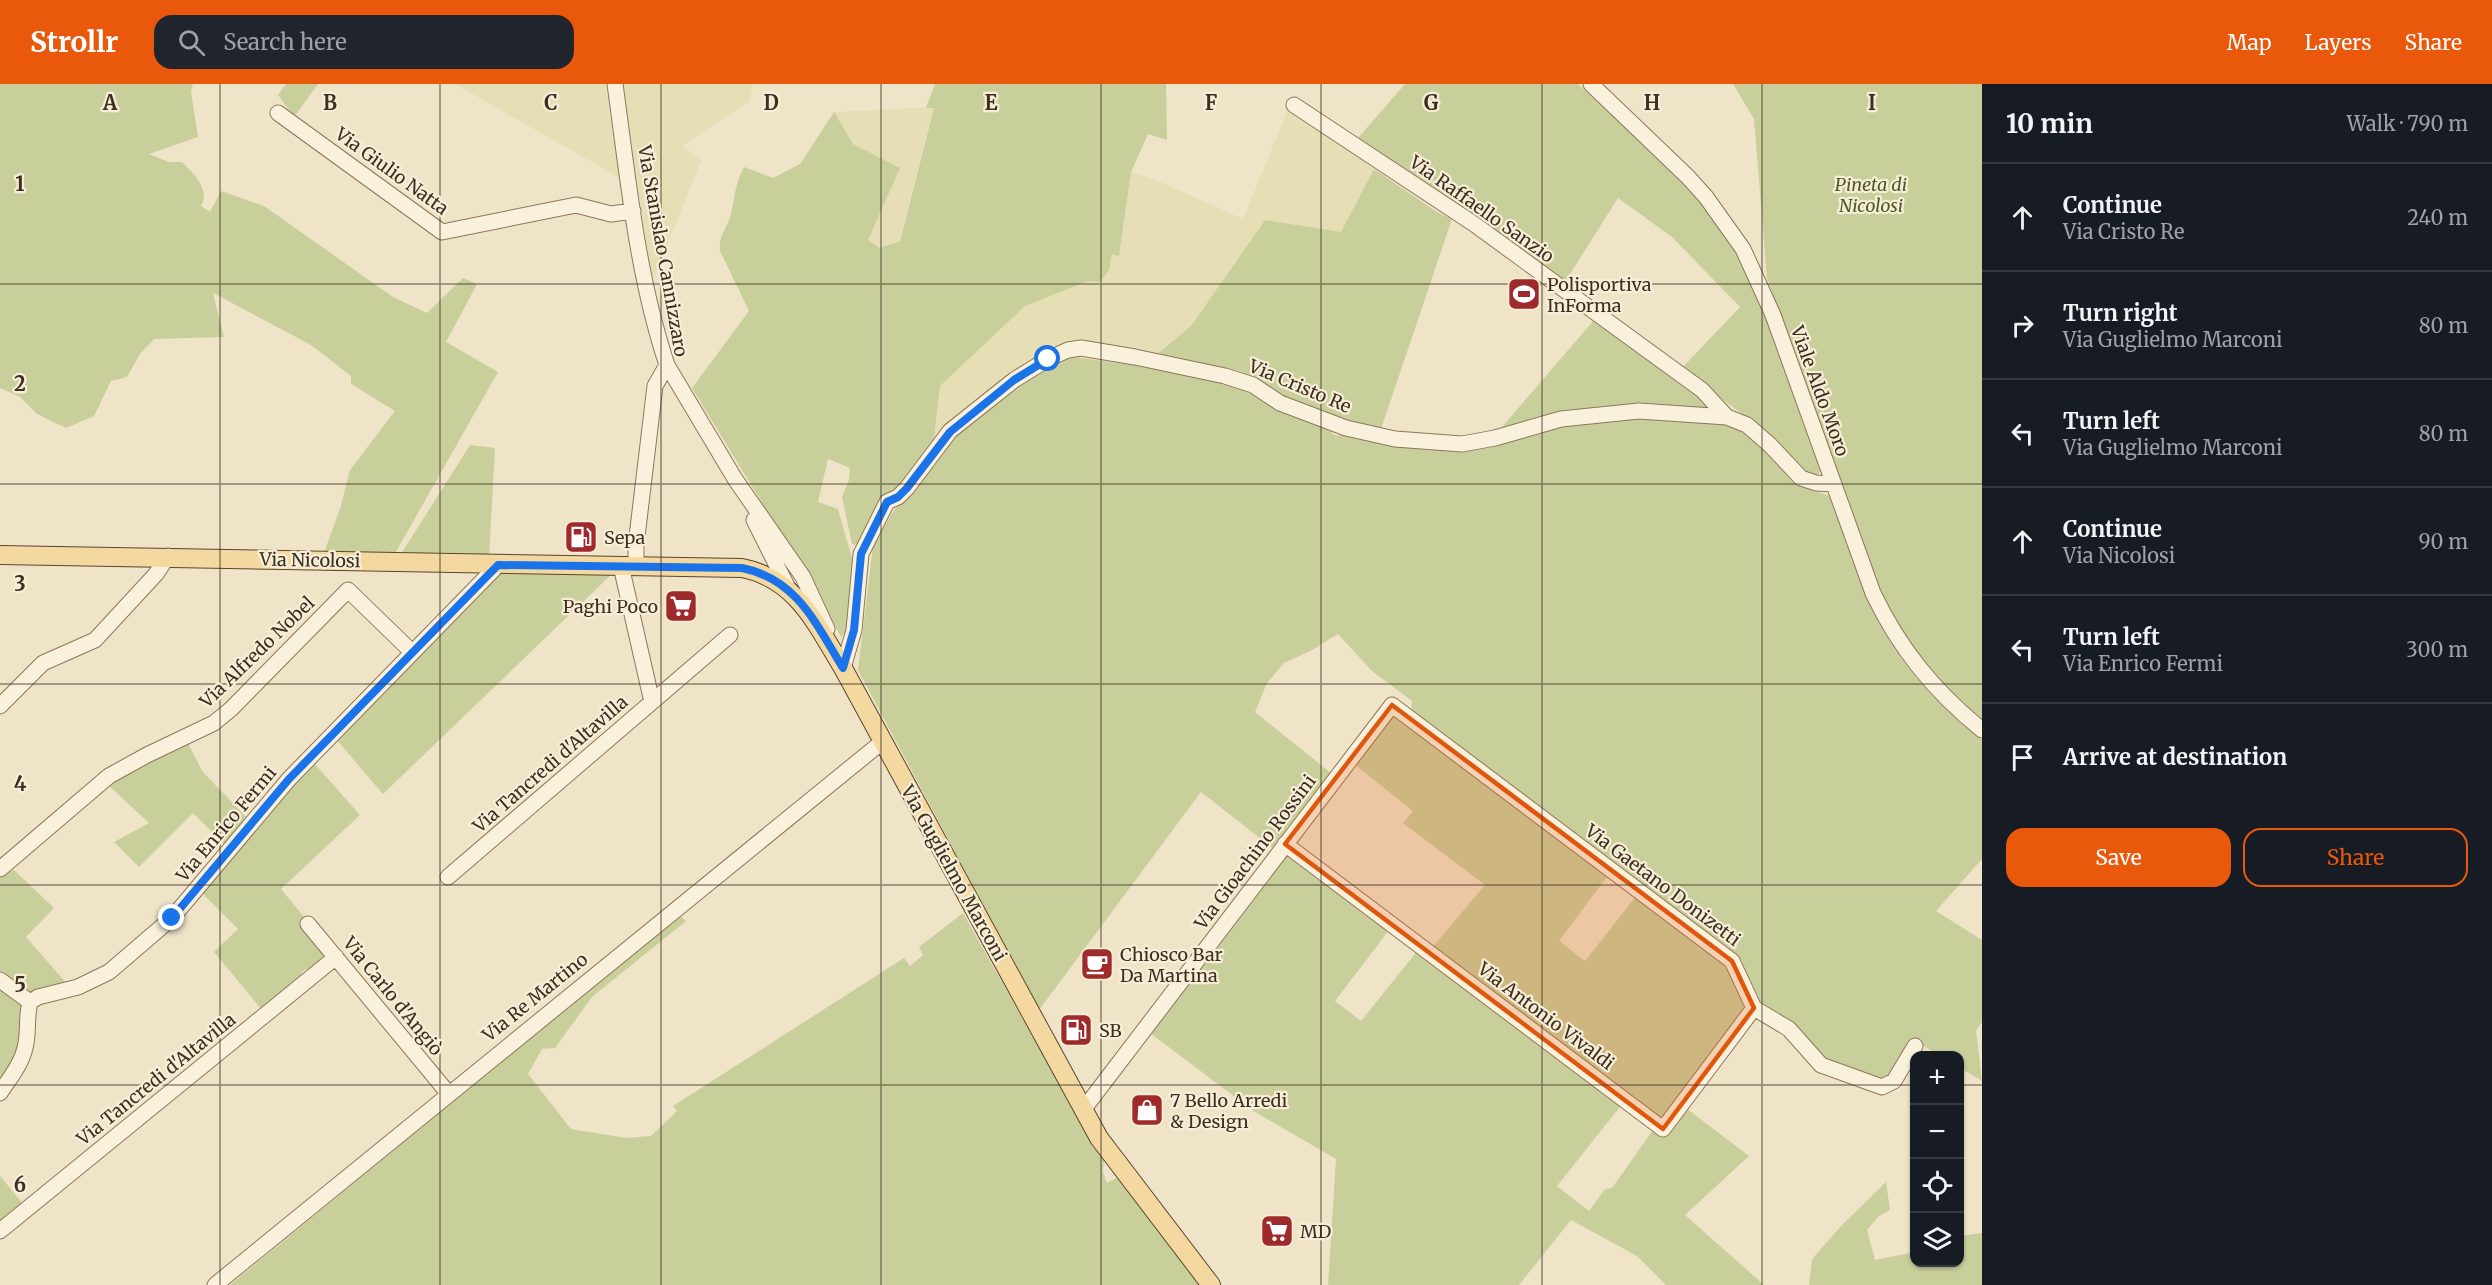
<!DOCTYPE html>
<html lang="en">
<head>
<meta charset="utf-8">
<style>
  :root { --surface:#171b24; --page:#20242c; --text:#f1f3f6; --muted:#9ea1a6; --line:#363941; --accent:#ea580c }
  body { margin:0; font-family:Merriweather,serif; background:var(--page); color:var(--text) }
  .controls { position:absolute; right:18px; bottom:18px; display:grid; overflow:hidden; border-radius:12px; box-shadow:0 2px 4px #0004 }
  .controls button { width:54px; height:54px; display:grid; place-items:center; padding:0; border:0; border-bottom:2px solid var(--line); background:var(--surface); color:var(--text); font:30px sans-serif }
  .stop { position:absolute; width:18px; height:18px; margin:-14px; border:4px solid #1a73e8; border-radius:50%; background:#fff }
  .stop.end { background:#1a73e8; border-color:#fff; box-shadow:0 2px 6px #0008 }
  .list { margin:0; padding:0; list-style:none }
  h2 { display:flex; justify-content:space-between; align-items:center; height:78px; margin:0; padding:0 24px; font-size:26px }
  h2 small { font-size:20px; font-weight:400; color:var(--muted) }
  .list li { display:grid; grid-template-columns:39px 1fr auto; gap:18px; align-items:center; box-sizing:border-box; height:108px; padding:0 24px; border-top:2px solid var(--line) }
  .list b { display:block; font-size:22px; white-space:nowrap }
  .list p { margin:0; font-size:20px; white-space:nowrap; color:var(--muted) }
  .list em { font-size:20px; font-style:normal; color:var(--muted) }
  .actions { display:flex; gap:12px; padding:18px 24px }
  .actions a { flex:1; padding:14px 0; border:2px solid var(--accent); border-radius:18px; text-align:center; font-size:21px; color:var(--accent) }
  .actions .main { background:var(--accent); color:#fff }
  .icon { flex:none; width:33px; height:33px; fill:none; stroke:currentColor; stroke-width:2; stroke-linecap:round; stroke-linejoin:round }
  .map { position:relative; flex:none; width:1982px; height:1201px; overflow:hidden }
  header { display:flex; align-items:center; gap:36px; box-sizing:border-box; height:84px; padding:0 30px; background:var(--accent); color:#fff }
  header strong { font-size:28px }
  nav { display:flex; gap:33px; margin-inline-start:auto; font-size:21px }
  .search { width:420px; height:54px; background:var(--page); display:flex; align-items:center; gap:15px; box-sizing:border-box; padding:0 21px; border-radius:18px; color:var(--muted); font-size:22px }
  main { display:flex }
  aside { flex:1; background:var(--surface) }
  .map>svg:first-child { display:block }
  .farmland { fill:#e6deb5 }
  .green { fill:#c9cf9b }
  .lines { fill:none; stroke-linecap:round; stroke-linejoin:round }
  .minor-casing { stroke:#8d765c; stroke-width:17 }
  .major-casing { stroke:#5b4430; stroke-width:20 }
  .minor { stroke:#faf1dc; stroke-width:15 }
  .major { stroke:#f3d9a0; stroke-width:18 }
  .route { stroke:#1a73e8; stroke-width:8 }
  .marked { fill:#df570d; fill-opacity:0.2; stroke:#df570d; stroke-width:4.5; stroke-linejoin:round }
  .grid { fill:none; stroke:#3d2e20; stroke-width:1.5; stroke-opacity:0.55 }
  .labels { text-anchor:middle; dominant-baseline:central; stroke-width:4.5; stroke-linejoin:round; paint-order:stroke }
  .street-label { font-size:18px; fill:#3d2e20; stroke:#f7eed8 }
  .park-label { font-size:18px; font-style:italic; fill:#4d5a26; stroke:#f7eed8 }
  .poi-label { font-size:18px; fill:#3d2e20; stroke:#f7eed8; text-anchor:start }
  .grid-label { font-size:20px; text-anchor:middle; font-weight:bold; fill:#3d2e20; stroke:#f7eed8; stroke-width:4.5; stroke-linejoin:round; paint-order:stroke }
</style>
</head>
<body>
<header>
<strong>Strollr</strong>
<div class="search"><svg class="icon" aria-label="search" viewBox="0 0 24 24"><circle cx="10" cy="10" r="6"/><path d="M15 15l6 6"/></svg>Search here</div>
<nav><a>Map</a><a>Layers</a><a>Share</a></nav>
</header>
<main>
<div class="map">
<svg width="1982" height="1201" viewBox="0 0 1982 1201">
  <rect width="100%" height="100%" fill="#f0e4c8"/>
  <path class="farmland" d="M 455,0 L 605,0 L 620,94 Z
    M 622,0 L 752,0 L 750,17 L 682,62 L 701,77 L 654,194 L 651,189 Z
    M 934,23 L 899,157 L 880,164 L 868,156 L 899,84 L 853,60 L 834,28 Z
    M 1287,28 L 1300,30 L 1374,85 L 1341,148 L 1265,136 L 1191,242 L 1155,272 L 1149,265 L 1143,270 L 1071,257 L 1027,281 L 967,324 L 934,355 L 940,302 L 1025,221 L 1088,197 L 1112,170 L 1119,171 L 1131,88 L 1158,97 L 1243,135 Z"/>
  <path class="green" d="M 0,0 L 193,0 L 191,8 L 198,53 L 149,70 L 169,78 L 182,78 C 193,89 211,106 201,122 L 210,128 L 221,107 L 264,122 L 393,213 L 427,229 L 463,194 L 477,200 L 446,258 L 498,288 L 393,473 L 323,471 L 340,425 L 350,386 L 395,327 L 351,300 L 351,292 L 311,261 L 213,209 L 224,253 L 154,255 L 140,270 L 127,293 L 111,297 L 94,332 L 66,344 L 37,330 L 20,313 L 0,304 Z
    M 286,0 L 318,0 L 294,33 L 278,11 Z
    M 935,0 L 1166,0 L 1167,56 L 1148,50 L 1131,88 L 1119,172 L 1112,170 L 1109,186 L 1100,198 L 1088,197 L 1025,222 L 940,302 L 934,355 L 905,402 L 861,462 L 852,460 L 842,413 L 849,396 L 850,384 L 828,375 L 818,418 L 838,425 L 855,485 L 848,544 L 841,553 L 803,486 L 692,304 L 749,227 L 720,167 C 718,151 728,143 731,130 C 735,113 735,99 744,83 L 773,94 L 800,80 L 834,28 L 853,60 L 900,84 L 868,156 L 880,164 L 900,157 L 934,24 L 926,24 Z
    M 1405,0 L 1578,0 C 1637,55 1705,109 1744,181 C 1758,208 1767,238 1777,266 C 1792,306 1806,346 1820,386 L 1817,394 L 1804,389 L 1764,346 L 1681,285 L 1740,223 L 1672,153 L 1618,114 L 1565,198 L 1358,54 Z
    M 1733,0 L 1982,0 L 1982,637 L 1926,584 L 1889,527 L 1876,498 L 1767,194 L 1754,35 Z
    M 1374,85 L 1437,128 L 1452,135 L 1380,348 L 1353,342 L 1281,312 L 1256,295 L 1239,287 L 1155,272 L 1191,242 L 1265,136 L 1341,148 Z
    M 1594,236 L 1648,276 L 1674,291 L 1706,319 L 1706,324 L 1496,350 Z
    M 1073,273 L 1170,286 L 1243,303 L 1333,346 L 1331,349 L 1338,352 L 1343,348 L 1464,366 L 1488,364 L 1560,342 L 1648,332 L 1731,340 L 1768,365 L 1803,403 L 1830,412 C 1843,447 1854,482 1868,516 C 1892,573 1934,618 1982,656 L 1982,775 L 1936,827 L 1982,856 L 1982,938 L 1976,946 L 1982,997 L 1960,984 L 1960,972 L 1939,971 L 1911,955 L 1890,992 L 1880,996 L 1823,977 L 1755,920 L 1735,870 L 1411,629 L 1412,617 L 1372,587 L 1338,550 L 1312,566 L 1284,579 L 1267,599 L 1255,628 L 1331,689 L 1274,765 L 1201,708 L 1039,926 L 858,586 L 873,462 L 894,426 L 911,409 L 951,351 L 1016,302 Z
    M 470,361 L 495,364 L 489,475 L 399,473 Z
    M 503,486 L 614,488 L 383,710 L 335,654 Z
    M 1393,632 L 1609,790 L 1559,857 L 1585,877 L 1637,811 L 1732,885 L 1746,930 L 1667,1033 L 1660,1035 L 1432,864 L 1485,801 L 1403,739 L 1413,727 L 1354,680 L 1388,635 Z
    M 187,657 L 202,687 L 249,736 L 226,762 L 193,729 L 139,783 L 114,758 L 149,739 L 107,700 Z
    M 313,678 L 360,731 L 281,805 L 305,834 L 301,839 L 329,872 L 311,888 L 306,885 L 301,889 L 303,893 L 262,926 L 214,868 L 238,845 L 201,808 Z
    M 1285,766 L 1390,845 L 1335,917 L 1361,937 L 1418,866 L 1623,1019 L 1557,1102 L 1589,1127 L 1605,1105 L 1612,1104 L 1655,1043 L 1686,1024 L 1749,1072 L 1685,1131 L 1764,1201 L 1666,1201 L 1637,1172 L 1571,1136 L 1519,1201 L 1328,1201 L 1336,1075 L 1255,1028 L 1150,949 Z
    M 14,786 L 54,824 L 26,853 L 69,902 C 31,911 33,913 0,891 L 0,792 Z
    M 963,829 L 1088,1051 L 1104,1074 L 1103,1088 L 1107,1099 L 1118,1093 L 1200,1201 L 230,1201 L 680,831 L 686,837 L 592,913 L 555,964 L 542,965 L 528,990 L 571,1045 L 626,1054 L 651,1052 L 677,1027 L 673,1022 L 904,874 L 910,882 L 923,871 L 919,863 Z
    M 0,901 L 23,920 L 20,969 L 0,1002 Z
    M 0,1092 L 24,1121 L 0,1140 Z
    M 1886,1098 L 1890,1126 L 1879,1132 L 1867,1146 L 1875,1176 L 1910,1169 L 1914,1158 L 1914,1178 L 1960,1178 L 1960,1152 L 1982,1149 L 1982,1201 L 1809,1201 L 1812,1175 L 1841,1142 Z"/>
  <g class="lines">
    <defs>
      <path id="minor" d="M 615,0 C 628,94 637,191 667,281 L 655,302 L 636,461 L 636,482
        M 1591,0 L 1688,93 L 1706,113 L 1743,165 L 1773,231 L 1873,509 C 1899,564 1934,607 1982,646
        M 1294,21 L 1474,140 L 1702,306 L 1727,333
        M 278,29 L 442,148 L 576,121 L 611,130 L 633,127
        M 667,281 L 735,395 L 803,493 L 827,545
        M 754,436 L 789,506
        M 843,584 L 854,546 L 861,470 L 887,418 L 898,413 L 907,404 L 950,347 L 1014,296 L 1048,275 L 1068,266 L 1081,264 L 1135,273 L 1225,292 L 1253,301 L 1280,319 L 1346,344 L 1395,355 L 1462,360 L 1495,354 L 1561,335 L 1639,327 L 1727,333 L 1747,341 L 1770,361 L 1801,394 L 1816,399 L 1833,400
        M 652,618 L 730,551
        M 0,622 L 43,579 L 95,556 L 156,490 L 168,472
        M 1285,760 L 1663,1045 L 1754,924
        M 0,785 L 109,692 L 147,671 L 214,639 L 231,625 L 348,506 L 412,568
        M 448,793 L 652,618 L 621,482
        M 308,840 L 448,1009
        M 0,896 L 30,918
        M 0,1009 C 9,995 21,981 25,964 C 29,949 26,933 30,918 L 38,913 L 78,903 L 109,888 L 172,834 L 289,695 L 498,481
        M 1083,1026 L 1392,621 L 1732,877 L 1754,924 L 1789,945 L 1821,981 L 1882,1003 L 1894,997 L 1915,962
        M 0,1147 L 336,873
        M 215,1201 L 882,658"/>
      <path id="major" d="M 0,471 L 742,484 C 797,495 816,540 843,584 L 1099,1054 L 1211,1201"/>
    </defs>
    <use href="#minor" class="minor-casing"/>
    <use href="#major" class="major-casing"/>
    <use href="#minor" class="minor"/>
    <use href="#major" class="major"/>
  </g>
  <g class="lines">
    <path class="route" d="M 172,834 L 289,695 L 498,481 L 742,484 C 797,495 816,540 843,584 L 854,546 L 861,470 L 887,418 L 898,413 L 907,404 L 950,348 L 1014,296 L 1048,275"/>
  </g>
  <path class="marked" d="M 1392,621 L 1732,877 L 1754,924 L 1663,1045 L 1285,760 Z"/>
  <path class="grid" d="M 220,0 L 220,1201M 440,0 L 440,1201M 661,0 L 661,1201M 881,0 L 881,1201M 1101,0 L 1101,1201M 1321,0 L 1321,1201M 1542,0 L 1542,1201M 1762,0 L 1762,1201M 0,200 L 1982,200M 0,400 L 1982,400M 0,600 L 1982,600M 0,801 L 1982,801M 0,1001 L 1914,1001M 1960,1001 L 1982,1001"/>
  <defs>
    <symbol id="stadium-square" viewBox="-11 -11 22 22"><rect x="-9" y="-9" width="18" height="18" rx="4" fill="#9e2a2b" stroke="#f7eed8"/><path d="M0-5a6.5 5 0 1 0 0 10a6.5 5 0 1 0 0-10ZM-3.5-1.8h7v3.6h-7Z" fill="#fff"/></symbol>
    <symbol id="fuel-square" viewBox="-11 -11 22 22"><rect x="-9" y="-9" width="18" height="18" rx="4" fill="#9e2a2b" stroke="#f7eed8"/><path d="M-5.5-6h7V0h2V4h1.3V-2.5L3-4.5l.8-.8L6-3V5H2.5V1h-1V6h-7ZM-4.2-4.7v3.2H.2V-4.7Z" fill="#fff"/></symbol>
    <symbol id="supermarket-square" viewBox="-11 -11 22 22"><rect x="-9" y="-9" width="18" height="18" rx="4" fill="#9e2a2b" stroke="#f7eed8"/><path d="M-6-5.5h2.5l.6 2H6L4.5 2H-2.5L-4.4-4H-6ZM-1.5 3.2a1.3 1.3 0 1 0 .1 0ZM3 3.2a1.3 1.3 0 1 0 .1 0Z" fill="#fff"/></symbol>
    <symbol id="cafe-square" viewBox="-11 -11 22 22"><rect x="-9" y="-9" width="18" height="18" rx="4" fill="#9e2a2b" stroke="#f7eed8"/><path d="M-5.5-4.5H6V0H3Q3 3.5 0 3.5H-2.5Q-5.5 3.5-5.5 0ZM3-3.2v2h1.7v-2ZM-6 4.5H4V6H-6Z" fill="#fff"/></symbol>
    <symbol id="shop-square" viewBox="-11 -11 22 22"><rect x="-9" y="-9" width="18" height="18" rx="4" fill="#9e2a2b" stroke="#f7eed8"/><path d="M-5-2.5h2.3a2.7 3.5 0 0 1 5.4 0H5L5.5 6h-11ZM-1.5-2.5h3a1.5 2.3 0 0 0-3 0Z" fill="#fff"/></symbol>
  </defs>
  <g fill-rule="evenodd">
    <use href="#stadium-square" x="1505" y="191" width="38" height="38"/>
    <use href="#fuel-square" x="562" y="434" width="38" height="38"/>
    <use href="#supermarket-square" x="662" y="503" width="38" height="38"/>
    <use href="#cafe-square" x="1078" y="861" width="38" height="38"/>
    <use href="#fuel-square" x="1057" y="927" width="38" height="38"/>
    <use href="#shop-square" x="1128" y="1007" width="38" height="38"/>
    <use href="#supermarket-square" x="1258" y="1128" width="38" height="38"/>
  </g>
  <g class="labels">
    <g class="street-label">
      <text transform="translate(392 87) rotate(36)">Via Giulio Natta</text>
      <text transform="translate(1482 125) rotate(35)">Via Raffaello Sanzio</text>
      <text transform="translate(663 167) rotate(80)">Via Stanislao Cannizzaro</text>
      <text transform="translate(1300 302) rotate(23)">Via Cristo Re</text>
      <text transform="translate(1820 307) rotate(70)">Viale Aldo Moro</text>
      <text transform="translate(310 476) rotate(1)">Via Nicolosi</text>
      <text transform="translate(257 568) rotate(-44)">Via Alfredo Nobel</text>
      <text transform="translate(550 680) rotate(-41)">Via Tancredi d'Altavilla</text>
      <text transform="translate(226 740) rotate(-50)">Via Enrico Fermi</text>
      <text transform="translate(1255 768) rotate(-53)">Via Gioachino Rossini</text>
      <text transform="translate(954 789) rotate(61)">Via Guglielmo Marconi</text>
      <text transform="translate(1663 801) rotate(37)">Via Gaetano Donizetti</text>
      <text transform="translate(393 912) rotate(51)">Via Carlo d'Angiò</text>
      <text transform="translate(535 913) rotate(-39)">Via Re Martino</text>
      <text transform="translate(1546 932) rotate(37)">Via Antonio Vivaldi</text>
      <text transform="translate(156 995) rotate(-39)">Via Tancredi d'Altavilla</text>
    </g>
    <g class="park-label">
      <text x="1871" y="100">Pineta di<tspan x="1871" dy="21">Nicolosi</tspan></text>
    </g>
    <g class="poi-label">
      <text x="1547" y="200">Polisportiva<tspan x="1547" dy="21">InForma</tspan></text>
      <text x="604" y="453">Sepa</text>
      <text x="658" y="522" text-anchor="end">Paghi Poco</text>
      <text x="1120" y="870">Chiosco Bar<tspan x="1120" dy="21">Da Martina</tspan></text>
      <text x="1099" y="946">SB</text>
      <text x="1170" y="1016">7 Bello Arredi<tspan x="1170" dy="21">&amp; Design</tspan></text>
      <text x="1300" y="1147">MD</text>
    </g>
  </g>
  <g class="grid-label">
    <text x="110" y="26">A</text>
    <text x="330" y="26">B</text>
    <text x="551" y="26">C</text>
    <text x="771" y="26">D</text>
    <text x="991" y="26">E</text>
    <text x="1211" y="26">F</text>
    <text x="1431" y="26">G</text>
    <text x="1652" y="26">H</text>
    <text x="1872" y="26">I</text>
    <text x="20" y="107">1</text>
    <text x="20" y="307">2</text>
    <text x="20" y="507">3</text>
    <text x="20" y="707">4</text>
    <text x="20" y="908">5</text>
    <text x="20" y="1108">6</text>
  </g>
</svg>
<div class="controls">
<button>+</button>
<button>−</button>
<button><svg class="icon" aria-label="locate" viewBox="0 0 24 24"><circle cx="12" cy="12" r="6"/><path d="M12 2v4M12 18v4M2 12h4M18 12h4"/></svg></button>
<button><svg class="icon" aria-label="layers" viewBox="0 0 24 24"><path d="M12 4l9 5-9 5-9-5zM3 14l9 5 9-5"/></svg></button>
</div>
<div class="stop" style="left:1048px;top:275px"></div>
<div class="stop end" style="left:172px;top:834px"></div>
</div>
<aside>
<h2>10 min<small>Walk · 790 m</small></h2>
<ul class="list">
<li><svg class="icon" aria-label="ahead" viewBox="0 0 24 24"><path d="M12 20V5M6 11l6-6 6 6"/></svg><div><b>Continue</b><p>Via Cristo Re</p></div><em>240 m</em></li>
<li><svg class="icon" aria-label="right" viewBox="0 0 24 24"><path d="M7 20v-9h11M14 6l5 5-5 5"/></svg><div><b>Turn right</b><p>Via Guglielmo Marconi</p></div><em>80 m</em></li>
<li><svg class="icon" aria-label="left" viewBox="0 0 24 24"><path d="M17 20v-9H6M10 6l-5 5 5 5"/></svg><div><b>Turn left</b><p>Via Guglielmo Marconi</p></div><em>80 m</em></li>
<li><svg class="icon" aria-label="ahead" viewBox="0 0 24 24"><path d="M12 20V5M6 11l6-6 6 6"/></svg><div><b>Continue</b><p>Via Nicolosi</p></div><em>90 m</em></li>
<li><svg class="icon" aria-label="left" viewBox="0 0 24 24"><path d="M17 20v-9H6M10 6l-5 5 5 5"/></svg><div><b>Turn left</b><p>Via Enrico Fermi</p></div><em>300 m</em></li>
<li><svg class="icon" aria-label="arrive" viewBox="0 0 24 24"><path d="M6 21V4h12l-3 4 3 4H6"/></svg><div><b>Arrive at destination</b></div></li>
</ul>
<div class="actions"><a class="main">Save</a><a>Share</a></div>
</aside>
</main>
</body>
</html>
